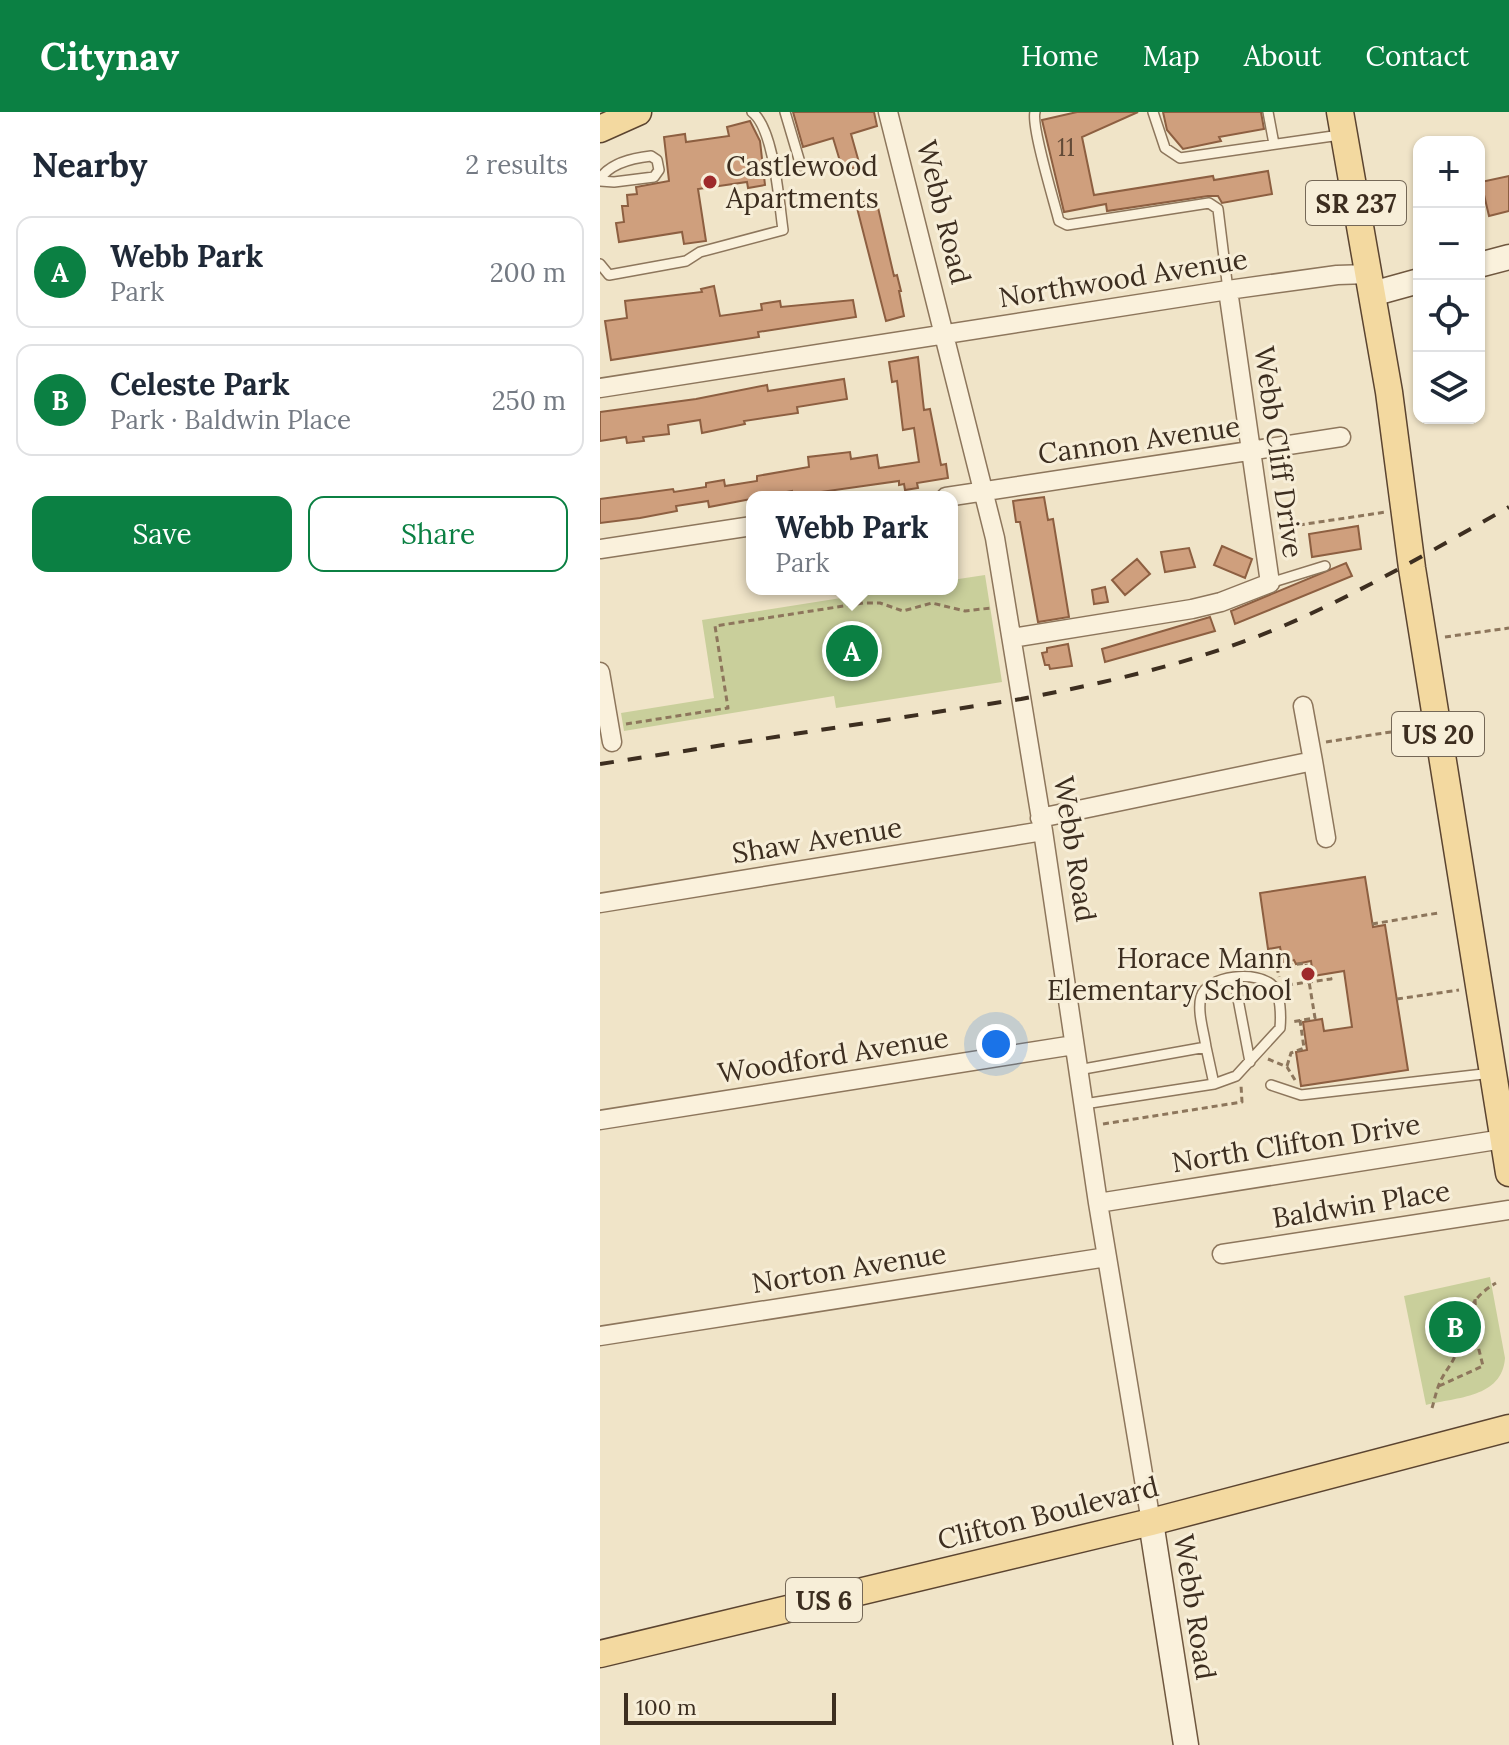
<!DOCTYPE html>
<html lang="en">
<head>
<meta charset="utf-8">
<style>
  :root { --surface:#fff; --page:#f6f6f7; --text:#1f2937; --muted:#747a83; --line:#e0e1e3; --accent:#0b8043 }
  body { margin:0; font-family:Lora,serif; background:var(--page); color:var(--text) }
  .controls { position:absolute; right:24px; top:24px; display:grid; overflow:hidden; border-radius:16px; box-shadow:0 2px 6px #0004 }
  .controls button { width:72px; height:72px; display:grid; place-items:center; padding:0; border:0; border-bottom:2px solid var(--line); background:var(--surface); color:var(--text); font:40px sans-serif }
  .scale { position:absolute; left:24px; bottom:20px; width:212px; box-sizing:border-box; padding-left:8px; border:4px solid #3d2e20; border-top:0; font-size:22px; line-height:28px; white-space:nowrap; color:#3d2e20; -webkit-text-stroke:6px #f7eed8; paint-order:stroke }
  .you { position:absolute; left:396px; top:932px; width:28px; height:28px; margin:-20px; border:6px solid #fff; border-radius:50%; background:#1a73e8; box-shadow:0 0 0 12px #1a73e833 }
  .badge { display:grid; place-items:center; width:52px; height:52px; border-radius:50%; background:var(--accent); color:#fff; font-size:26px; font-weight:700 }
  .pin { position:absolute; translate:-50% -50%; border:4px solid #fff; box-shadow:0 2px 8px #0006 }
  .popup { position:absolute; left:146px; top:379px; width:212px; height:104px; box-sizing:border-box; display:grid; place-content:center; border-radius:16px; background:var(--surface); filter:drop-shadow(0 2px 6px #0005); font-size:26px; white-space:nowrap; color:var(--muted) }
  .popup b { font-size:30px; color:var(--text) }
  .popup::after { content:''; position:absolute; left:50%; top:100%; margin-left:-16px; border:16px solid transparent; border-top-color:var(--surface) }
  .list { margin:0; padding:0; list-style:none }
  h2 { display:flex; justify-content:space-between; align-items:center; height:104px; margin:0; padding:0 32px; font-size:34px }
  h2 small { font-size:26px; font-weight:400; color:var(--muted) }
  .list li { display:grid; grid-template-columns:52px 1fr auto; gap:24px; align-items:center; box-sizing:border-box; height:112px; margin:0 16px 16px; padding:0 16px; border:2px solid var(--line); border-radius:16px }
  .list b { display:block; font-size:30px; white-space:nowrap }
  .list p { margin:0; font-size:26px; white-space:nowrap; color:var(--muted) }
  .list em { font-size:26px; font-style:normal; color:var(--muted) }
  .actions { display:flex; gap:16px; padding:24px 32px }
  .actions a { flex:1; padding:18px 0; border:2px solid var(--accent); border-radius:16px; text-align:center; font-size:28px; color:var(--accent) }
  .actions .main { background:var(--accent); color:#fff }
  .icon { flex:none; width:44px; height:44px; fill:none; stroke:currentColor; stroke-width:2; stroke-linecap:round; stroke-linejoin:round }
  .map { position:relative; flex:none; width:909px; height:1633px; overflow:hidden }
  header { display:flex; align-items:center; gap:48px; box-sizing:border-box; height:112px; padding:0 40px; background:var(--accent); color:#fff }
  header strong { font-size:38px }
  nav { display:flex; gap:44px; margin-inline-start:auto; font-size:28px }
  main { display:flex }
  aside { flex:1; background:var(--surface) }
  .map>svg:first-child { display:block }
  .green { fill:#c9cf9b }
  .building { fill:#cf9f7d; stroke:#8d5f41; stroke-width:2 }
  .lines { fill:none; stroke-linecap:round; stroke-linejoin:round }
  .lane-casing { stroke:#8d765c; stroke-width:12 }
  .street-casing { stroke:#8d765c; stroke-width:21 }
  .secondary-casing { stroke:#6f573f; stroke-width:27 }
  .primary-casing { stroke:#5b4430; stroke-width:29 }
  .path { stroke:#8d765c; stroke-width:3; stroke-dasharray:6 4; stroke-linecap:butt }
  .lane { stroke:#faf1dc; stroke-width:9 }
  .street { stroke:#faf1dc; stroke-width:18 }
  .secondary { stroke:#faf1dc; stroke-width:24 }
  .primary { stroke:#f3d9a0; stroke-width:26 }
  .rail { stroke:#3d2e20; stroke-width:4; stroke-dasharray:14 14; stroke-linecap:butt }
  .poi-dot { fill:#9e2a2b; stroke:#f7eed8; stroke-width:3 }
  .labels { text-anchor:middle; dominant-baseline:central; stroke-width:6; stroke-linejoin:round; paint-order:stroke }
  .number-label { font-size:24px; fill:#624a37 }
  .shield { fill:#f7eed8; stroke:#756857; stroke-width:2 }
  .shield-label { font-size:26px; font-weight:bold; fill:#3d2e20 }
  .poi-label { font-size:28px; fill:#3d2e20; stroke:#f7eed8; text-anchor:start }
  .street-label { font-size:28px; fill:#3d2e20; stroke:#f7eed8 }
</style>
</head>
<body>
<header>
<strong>Citynav</strong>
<nav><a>Home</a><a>Map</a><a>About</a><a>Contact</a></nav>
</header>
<main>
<aside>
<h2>Nearby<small>2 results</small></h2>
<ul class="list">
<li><span class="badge">A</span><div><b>Webb Park</b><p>Park</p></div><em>200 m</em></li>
<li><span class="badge">B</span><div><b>Celeste Park</b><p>Park · Baldwin Place</p></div><em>250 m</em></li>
</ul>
<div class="actions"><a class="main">Save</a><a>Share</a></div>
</aside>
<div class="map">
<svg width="909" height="1633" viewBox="0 0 909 1633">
  <rect width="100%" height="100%" fill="#f0e4c8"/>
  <path class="green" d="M 385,463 L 402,570 L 236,596 L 234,584 L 24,619 L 21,601 L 114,586 L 102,508 L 298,477 L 352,477 L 352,468 Z
    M 890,1165 L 905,1246 C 902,1286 857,1285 826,1293 L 804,1184 Z"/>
  <path class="building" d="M 193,0 L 274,0 L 277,14 L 251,22 L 260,54 L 243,59 L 233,26 L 203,35 Z
    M 477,0 L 538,0 L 482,25 L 494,83 L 613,64 L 614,68 L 668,59 L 672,82 L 622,91 L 618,84 L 608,84 L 507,99 L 506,92 L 464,100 L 442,8 Z
    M 563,0 L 661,0 L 664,17 L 619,25 L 621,29 L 583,37 L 567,18 Z
    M 150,9 L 160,29 L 165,73 L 148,76 L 147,70 L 98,77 L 106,129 L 84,132 L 82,120 L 19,130 L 16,111 L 24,110 L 22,94 L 28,94 L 27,83 L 37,82 L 36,75 L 69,69 L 64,25 L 85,22 L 86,30 L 129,24 L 127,15 Z
    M 909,64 L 909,99 L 889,104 L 881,70 Z
    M 276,87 L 294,164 L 297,163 L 301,179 L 299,179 L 304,204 L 286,209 L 256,92 Z
    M 114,174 L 120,204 L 162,198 L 161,192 L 180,189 L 181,195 L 253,188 L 256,205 L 158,220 L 159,225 L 11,248 L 5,209 L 27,206 L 25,189 L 102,180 L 101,177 Z
    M 318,245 L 324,298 L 330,297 L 341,353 L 346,352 L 348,366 L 317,371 L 318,376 L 305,378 L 304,372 L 299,373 L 299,369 L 193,384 L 192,379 L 109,395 L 108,389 L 76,394 L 77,399 L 40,406 L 0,411 L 0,387 L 73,377 L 74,380 L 106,375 L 106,371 L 124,368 L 125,374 L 157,369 L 157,364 L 209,355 L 208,345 L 250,340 L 251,347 L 277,343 L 279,356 L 319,350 L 314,316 L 303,318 L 297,269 L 292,270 L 289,250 Z
    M 244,267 L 247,287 L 197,295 L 198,301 L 144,309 L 145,312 L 102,321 L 100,308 L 68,313 L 69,322 L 43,325 L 44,329 L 27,331 L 26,325 L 0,329 L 0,300 L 96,287 L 167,273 L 168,279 Z
    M 444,385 L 448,408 L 453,407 L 469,505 L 438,510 L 420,410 L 416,410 L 413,389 Z
    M 758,414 L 761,437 L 712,445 L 709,422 Z
    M 622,434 L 652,447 L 645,466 L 614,453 Z
    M 589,436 L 595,455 L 565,460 L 561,440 Z
    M 537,447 L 550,462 L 525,483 L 512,468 Z
    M 746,451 L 752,464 L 635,512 L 631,499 Z
    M 505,475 L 508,490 L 494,492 L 492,478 Z
    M 610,505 L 615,519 L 505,550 L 502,537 Z
    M 468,532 L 472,554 L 450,557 L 449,553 L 445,553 L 442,541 L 447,540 L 447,536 Z
    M 765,765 L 773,815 L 785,813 L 808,958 L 701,974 L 696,940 L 707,938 L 703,910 L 722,907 L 724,919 L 752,915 L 744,859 L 713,864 L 711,849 L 696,852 L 694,848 L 683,850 L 680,835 L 668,837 L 660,781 Z"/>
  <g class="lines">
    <defs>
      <path id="lane" d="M 185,0 L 201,54
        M 435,0 C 431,14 454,89 459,109 L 467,113 L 609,91 L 618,97 L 628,178
        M 553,0 L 565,36 L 580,46 L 740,23
        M 668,0 L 674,32
        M 0,67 C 10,51 33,46 51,44 L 57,48 L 59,58 L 54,65 L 14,70 L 0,69
        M 0,152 L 9,163 L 86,149 L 100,140 L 183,118 C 179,90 174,16 152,0
        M 670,471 L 725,454
        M 634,866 L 650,950
        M 606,935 L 614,972
        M 478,958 L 606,935 C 604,920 597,900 601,885 C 607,863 658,858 673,874 C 681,882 681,905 680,916 L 636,964 L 614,972 L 484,992
        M 671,973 L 701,983 L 892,961"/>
      <path id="street" d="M 288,0 L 395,426 L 443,719 L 498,1091 L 551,1410
        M 0,276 L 628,178 L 737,163 L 769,162
        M 346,385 L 741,325
        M 0,437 L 152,414
        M 412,526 L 592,497 L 621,490 L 670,471 L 628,178
        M 0,560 L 12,630
        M 713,649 L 726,726
        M 440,706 L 713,649 L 703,594
        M 0,791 L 443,719
        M 0,1008 L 474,933
        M 498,1091 L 903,1027
        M 622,1142 L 909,1098
        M 0,1224 L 507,1145"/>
      <path id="secondary" d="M 879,153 L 909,145
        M 772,182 L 819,169
        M 551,1410 L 586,1633"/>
      <path id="primary" d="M 740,0 L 789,280 L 812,456 L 909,1061
        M 0,17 L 38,0
        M 0,1542 L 551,1410 L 909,1316"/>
    </defs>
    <use href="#lane" class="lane-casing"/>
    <use href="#street" class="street-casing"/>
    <use href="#secondary" class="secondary-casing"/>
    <use href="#primary" class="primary-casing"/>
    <path class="path" d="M 679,416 L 786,400
      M 845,525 L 909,516
      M 26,612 L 128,596 L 115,514 L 263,491 L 280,491 L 303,499 L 332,491 L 365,499 L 391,496
      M 726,630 L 810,617
      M 772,812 L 838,801
      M 675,845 L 679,865
      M 677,855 L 706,851 L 715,906 L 691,910
      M 687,873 L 731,867 L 730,864
      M 797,887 L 859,878
      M 668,947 L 687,955 L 695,968
      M 687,954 L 691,941 L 704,936 L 700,908
      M 503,1012 L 642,990 L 641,973
      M 839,1274 L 883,1254 L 877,1230 L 875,1187
      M 832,1296 C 835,1286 837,1275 842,1266 C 846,1258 852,1252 855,1244 C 867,1212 862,1191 896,1171"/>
    <use href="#lane" class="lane"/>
    <use href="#street" class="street"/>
    <use href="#secondary" class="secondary"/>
    <use href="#primary" class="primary"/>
    <path class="rail" d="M 0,652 L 421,587 C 510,570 597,550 681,515 C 760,481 835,437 909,395"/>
  </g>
  <g class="poi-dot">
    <circle cx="110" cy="70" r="8"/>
    <circle cx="708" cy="862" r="8"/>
  </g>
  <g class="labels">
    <g class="number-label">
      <text x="466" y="35">11</text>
    </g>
    <g class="shield">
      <rect x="706" y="69" width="100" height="44" rx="6"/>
      <rect x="792" y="600" width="92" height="44" rx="6"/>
      <rect x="186" y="1466" width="76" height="44" rx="6"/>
    </g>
    <g class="shield-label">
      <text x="756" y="91">SR 237</text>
      <text x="838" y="622">US 20</text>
      <text x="224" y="1488">US 6</text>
    </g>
    <g class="poi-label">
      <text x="126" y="54">Castlewood<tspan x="126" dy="32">Apartments</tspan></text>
      <text x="692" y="846" text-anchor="end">Horace Mann<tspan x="692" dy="32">Elementary School</tspan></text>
    </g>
    <g class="street-label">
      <text transform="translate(344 100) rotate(76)">Webb Road</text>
      <text transform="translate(523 166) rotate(-9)">Northwood Avenue</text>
      <text transform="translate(539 328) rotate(-8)">Cannon Avenue</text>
      <text transform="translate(679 340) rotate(82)">Webb Cliff Drive</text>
      <text transform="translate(217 728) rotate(-9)">Shaw Avenue</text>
      <text transform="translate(475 737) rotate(81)">Webb Road</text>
      <text transform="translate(233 943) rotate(-9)">Woodford Avenue</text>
      <text transform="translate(696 1031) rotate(-9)">North Clifton Drive</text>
      <text transform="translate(761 1092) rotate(-9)">Baldwin Place</text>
      <text transform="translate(249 1156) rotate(-9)">Norton Avenue</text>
      <text transform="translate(448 1401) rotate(-14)">Clifton Boulevard</text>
      <text transform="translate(595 1495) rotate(81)">Webb Road</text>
    </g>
  </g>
</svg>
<div class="controls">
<button>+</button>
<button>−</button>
<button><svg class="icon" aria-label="locate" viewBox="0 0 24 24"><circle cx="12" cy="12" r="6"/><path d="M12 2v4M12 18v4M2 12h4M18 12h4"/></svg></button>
<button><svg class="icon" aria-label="layers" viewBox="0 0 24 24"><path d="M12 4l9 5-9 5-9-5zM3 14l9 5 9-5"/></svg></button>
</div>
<div class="scale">100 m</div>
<div class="you"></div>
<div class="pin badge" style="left:252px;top:539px">A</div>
<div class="popup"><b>Webb Park</b>Park</div>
<div class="pin badge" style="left:855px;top:1215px">B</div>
</div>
</main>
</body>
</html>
